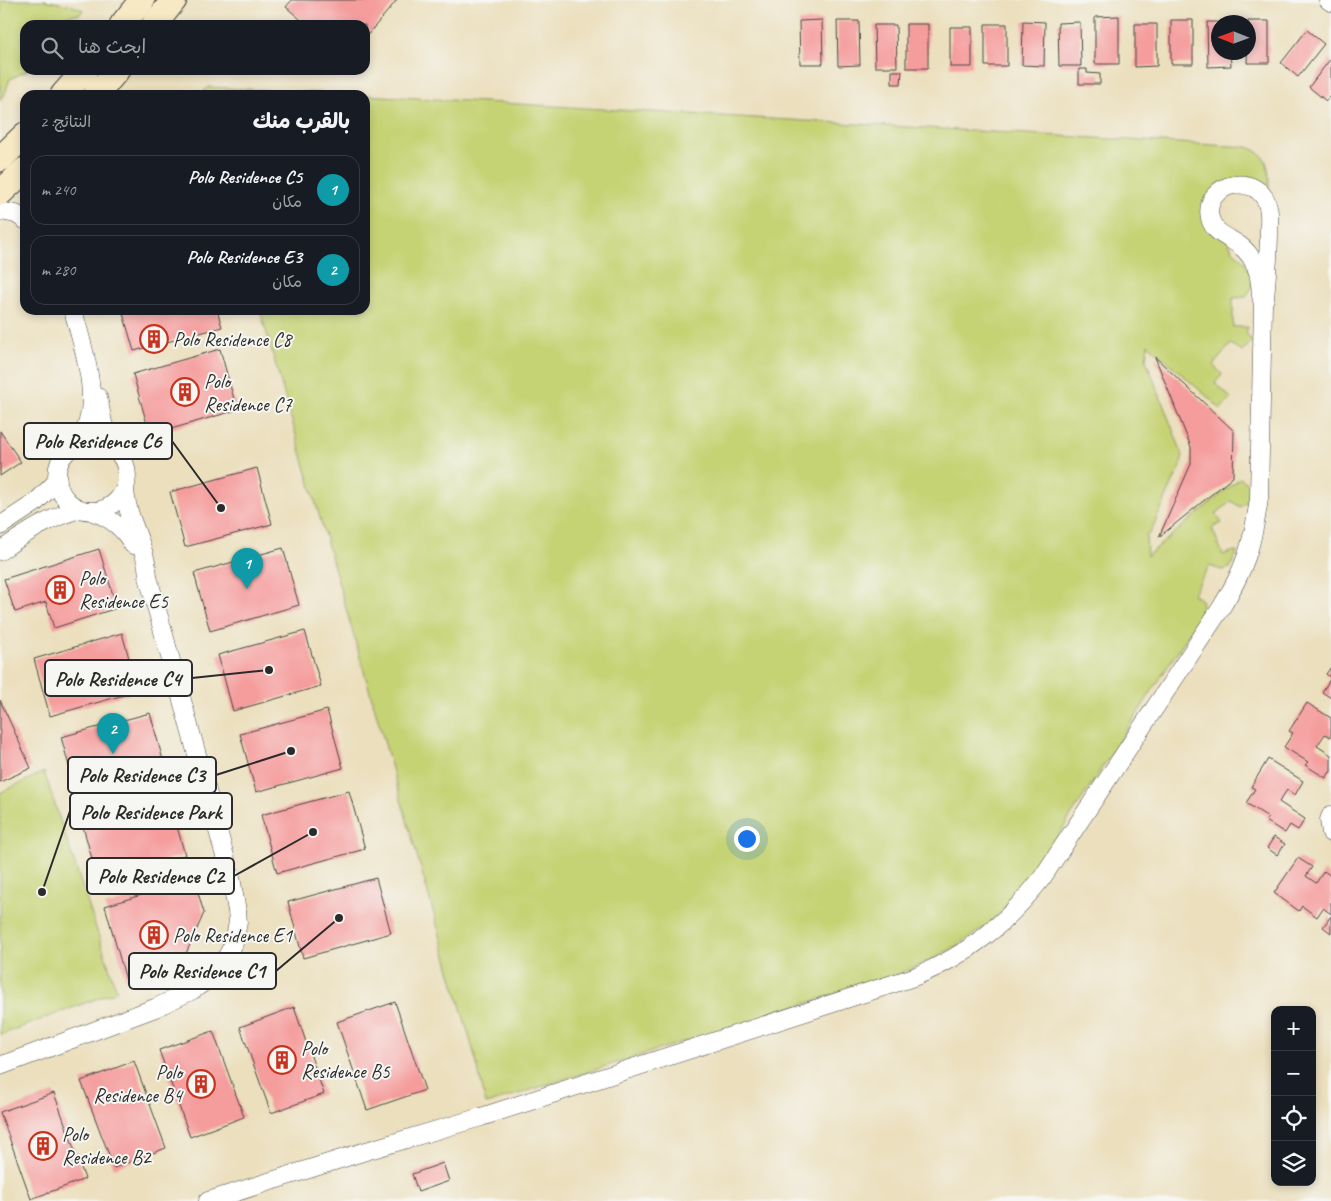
<!DOCTYPE html>
<html lang="ar">
<head>
<meta charset="utf-8">
<style>
  :root { --surface:#171b24; --page:#242831; --text:#f1f3f6; --muted:#9ea1a6; --line:#363941; --accent:#c8321e }
  body { margin:0; font-family:Caveat,"Playpen Sans Arabic",sans-serif; background:var(--page); color:var(--text); direction:rtl }
  .controls { position:absolute; right:15px; bottom:15px; display:grid; overflow:hidden; border-radius:10px; box-shadow:0 2px 8px #0003 }
  .controls button { width:45px; height:45px; display:grid; place-items:center; padding:0; border:0; border-bottom:1px solid var(--line); background:var(--surface); color:var(--text); font:25px sans-serif }
  .compass { position:absolute; left:1211px; top:15px; width:45px; height:45px; border-radius:50%; background:var(--surface); box-shadow:0 2px 8px #0003; rotate:271deg }
  .you { position:absolute; left:746px; top:838px; width:18px; height:18px; margin:-12px; border:4px solid #fff; border-radius:50%; background:#1a73e8; box-shadow:0 0 0 8px #1a73e833 }
  .badge { display:grid; place-items:center; width:32px; height:32px; border-radius:50%; background:var(--accent); color:#fff; font-size:16px; font-weight:700 }
  .pin { position:absolute; translate:-50% -41px; filter:drop-shadow(0 1px 2px #0008) }
  .pin::after { content:''; position:absolute; top:26px; width:18px; height:15px; background:inherit; clip-path:polygon(0 0,100% 0,50% 100%) }
  .list { margin:0; padding:0; list-style:none }
  h2 { display:flex; justify-content:space-between; align-items:center; height:65px; margin:0; padding:0 20px; font-size:21px }
  h2 small { font-size:16px; font-weight:400; color:var(--muted) }
  .list li { display:grid; grid-template-columns:32px 1fr auto; gap:15px; align-items:center; box-sizing:border-box; height:70px; margin:0 10px 10px; padding:0 10px; border:1px solid var(--line); border-radius:15px }
  .list b { display:block; font-size:19px; white-space:nowrap }
  .list p { margin:0; font-size:16px; white-space:nowrap; color:var(--muted) }
  .list em { font-size:16px; font-style:normal; color:var(--muted) }
  .icon { flex:none; width:28px; height:28px; fill:none; stroke:currentColor; stroke-width:2; stroke-linecap:round; stroke-linejoin:round }
  .map { position:relative; flex:none; width:1331px; height:1201px; overflow:hidden; direction:ltr }
  .search { position:absolute; background:var(--surface); box-shadow:0 2px 8px #0003; left:20px; top:20px; width:350px; height:55px; display:flex; align-items:center; gap:12px; box-sizing:border-box; padding:0 18px; border-radius:15px; color:var(--muted); font-size:19px }
  .panel { position:absolute; background:var(--surface); box-shadow:0 2px 8px #0003; left:20px; top:90px; width:350px; height:225px; border-radius:15px; direction:rtl }
  .map>svg:first-child { display:block }
  .green { fill:#c6d375; stroke:#787f50 }
  .building { fill:#f59c9c }
  .lines { fill:none; stroke-linecap:round; stroke-linejoin:round }
  .street-casing { stroke:#484641; stroke-width:19 }
  .secondary-casing { stroke:#484641; stroke-width:27 }
  .street { stroke:#fff; stroke-width:18 }
  .secondary { stroke:#f7e9c3; stroke-width:25 }
  .labels { text-anchor:middle; dominant-baseline:central; stroke-width:4; stroke-linejoin:round; paint-order:stroke }
  .poi-label { font-size:20px; fill:#2b2b2b; stroke:#f6f6f2; text-anchor:start }
  .leader { fill:none; stroke:#2b2b2b; stroke-width:2 }
  .callout-dot { fill:#2b2b2b; stroke:#f6f6f2; stroke-width:2 }
  .callout { fill:#f6f6f2; stroke:#2b2b2b; stroke-width:2 }
  .callout-label { font-size:21px; text-anchor:middle; font-weight:bold; fill:#2b2b2b }
</style>
</head>
<body>
<div class="map">
<svg width="1331" height="1201" viewBox="0 0 1331 1201">
  <rect width="100%" height="100%" fill="#f6f6f2"/>
  <filter id="ink" filterUnits="userSpaceOnUse"><feTurbulence type="fractalNoise" baseFrequency=".02" numOctaves="2"/><feDisplacementMap in="SourceGraphic" scale="10" xChannelSelector="R" yChannelSelector="G"/><feConvolveMatrix kernelMatrix="1 2 1 2 8 2 1 2 1" color-interpolation-filters="sRGB"/></filter>
  <filter id="wash" filterUnits="userSpaceOnUse"><feTurbulence type="fractalNoise" baseFrequency=".0096" numOctaves="4" result="noise"/><feDisplacementMap in="SourceGraphic" scale="20" xChannelSelector="R" yChannelSelector="G"/><feGaussianBlur stdDeviation="1.12" result="paint"/><feColorMatrix in="noise" values="0 0 0 0 0 0 0 0 0 0 0 0 0 0 0 0 0 1.4 0 .05"/><feComposite in="paint" operator="in"/></filter>
  <g filter="url(#wash)">
    <rect width="100%" height="100%" fill="#ebdfbd"/>
    <path class="green" d="M 1,0 L 44,0 L 73,6 L 83,10 L 79,15 C 70,14 61,17 57,25 L 25,25 L 25,70 L 28,70 L 10,79 L 4,96 L 0,100 Z
      M 208,87 L 361,95 L 200,95 Z
      M 365,95 L 1247,147 C 1271,154 1269,172 1269,192 L 1253,180 L 1210,195 L 1232,250 L 1244,260 L 1252,276 L 1252,287 L 1246,297 L 1233,298 L 1233,327 L 1248,327 L 1246,333 L 1252,341 L 1242,352 L 1231,344 L 1213,365 L 1222,374 L 1215,383 L 1231,398 L 1221,409 L 1148,344 L 1146,360 L 1183,456 L 1180,467 L 1150,533 L 1146,536 L 1147,556 L 1240,478 L 1250,485 L 1247,502 L 1240,507 L 1231,501 L 1216,514 L 1222,523 L 1212,528 L 1223,555 L 1234,551 L 1237,552 L 1230,568 L 1222,570 L 1209,566 L 1193,594 L 1201,600 L 1203,612 L 1030,879 C 1022,888 1016,898 1007,906 C 977,937 939,958 899,974 L 486,1104 L 476,1060 L 260,310 L 365,310 Z
      M 44,772 L 117,991 L 0,1035 L 0,793 Z"/>
    <g id="blocks">
      <path class="building" d="M 292,0 L 397,0 L 365,38 L 365,25 L 307,25 L 286,7 Z
        M 1119,16 L 1119,64 L 1095,64 L 1095,17 Z
        M 822,20 L 823,64 L 800,64 L 799,21 Z
        M 1171,20 L 1193,20 L 1193,64 L 1171,64 Z
        M 837,21 L 859,21 L 860,65 L 838,66 Z
        M 1023,21 L 1045,22 L 1044,66 L 1022,65 Z
        M 1248,21 L 1269,21 L 1269,63 L 1247,63 Z
        M 1080,22 L 1081,66 L 1059,66 L 1058,23 Z
        M 1207,22 L 1218,22 L 1218,52 L 1230,52 L 1231,66 L 1208,67 Z
        M 906,24 L 928,24 L 928,68 L 906,68 Z
        M 985,24 L 1007,24 L 1007,66 L 985,66 Z
        M 1135,24 L 1157,24 L 1157,66 L 1135,67 Z
        M 874,25 L 896,25 L 897,67 L 875,67 Z
        M 950,27 L 972,27 L 972,67 L 950,67 Z
        M 1307,30 L 1324,44 L 1298,77 L 1281,63 Z
        M 1331,58 L 1331,94 L 1326,101 L 1309,87 Z
        M 1079,69 L 1087,69 L 1087,73 L 1100,74 L 1100,84 L 1079,84 Z
        M 892,71 L 902,71 L 901,84 L 892,84 Z
        M 122,310 L 217,310 L 222,327 L 134,351 Z
        M 220,349 L 237,410 L 150,435 L 133,374 Z
        M 1155,357 L 1234,431 L 1233,477 L 1159,537 L 1191,464 L 1191,447 Z
        M 0,431 L 21,462 L 0,476 Z
        M 257,468 L 272,524 L 185,547 L 170,492 Z
        M 283,548 L 299,605 L 210,631 L 194,573 Z
        M 99,549 L 117,608 L 54,628 L 46,602 L 15,612 L 4,579 Z
        M 305,631 L 321,686 L 233,711 L 218,655 Z
        M 122,633 L 138,691 L 50,716 L 34,659 Z
        M 1331,667 L 1331,678 L 1326,674 Z
        M 1331,678 L 1331,698 L 1322,692 Z
        M 0,700 L 31,768 L 0,782 Z
        M 1307,703 L 1331,718 L 1331,737 L 1325,734 L 1317,746 L 1331,755 L 1331,772 L 1330,772 L 1326,778 L 1305,765 L 1308,762 L 1284,747 L 1293,733 L 1289,731 Z
        M 327,710 L 343,768 L 256,792 L 240,734 Z
        M 150,713 L 166,771 L 77,795 L 61,737 Z
        M 1268,759 L 1303,781 L 1295,795 L 1287,790 L 1279,802 L 1305,819 L 1298,830 L 1290,825 L 1285,833 L 1266,821 L 1268,817 L 1246,803 L 1255,789 L 1251,787 Z
        M 349,791 L 365,849 L 277,873 L 261,815 Z
        M 169,798 L 185,855 L 98,880 L 82,823 Z
        M 1274,837 L 1285,844 L 1277,855 L 1267,848 Z
        M 1298,858 L 1312,867 L 1306,876 L 1316,883 L 1324,871 L 1331,876 L 1331,914 L 1323,908 L 1317,917 L 1302,906 L 1299,911 L 1274,893 Z
        M 376,878 L 391,933 L 303,958 L 288,902 Z
        M 194,879 L 204,913 L 184,958 L 126,980 L 105,906 Z
        M 1331,916 L 1331,933 L 1323,927 Z
        M 395,1002 L 425,1090 L 367,1110 L 337,1022 Z
        M 294,1007 L 324,1094 L 271,1113 L 240,1027 Z
        M 213,1031 L 244,1117 L 190,1137 L 159,1050 Z
        M 134,1061 L 166,1148 L 114,1168 L 81,1081 Z
        M 54,1093 L 85,1179 L 31,1199 L 0,1112 Z
        M 443,1163 L 449,1181 L 418,1192 L 412,1174 Z"/>
    </g>
  </g>
  <g filter="url(#ink)">
    <use href="#blocks" fill-opacity="0" stroke="#484641" stroke-width="1"/>
    <g class="lines">
      <defs>
        <path id="street" d="M 1328,0 L 1331,2
          M 0,211 L 16,214 L 25,220
          M 73,310 C 84,352 105,406 77,445
          M 98,397 L 103,423 L 113,448
          M57 476a35 35 0 1 1 70 0a35 35 0 1 1-70 0Z
          M 93,512 C 111,518 124,528 133,545
          M 0,526 L 35,503 L 58,480
          M 0,551 C 26,533 50,517 80,509
          M 1331,815 L 1329,820 L 1331,833
          M 0,1066 L 155,1008 L 193,990 L 210,978 L 218,970 L 224,962 L 234,943 L 238,922 L 237,911 L 231,878 L 148,577 C 147,546 126,520 125,488
          M 208,1201 L 366,1151 L 481,1117 L 914,977 C 968,955 1006,924 1042,878 L 1221,608 C 1245,569 1253,544 1259,498 L 1263,303 L 1265,298 C 1267,275 1269,253 1269,230 C 1269,223 1270,214 1268,207 C 1260,170 1202,182 1210,218 C 1214,236 1234,238 1245,250 C 1254,259 1259,272 1260,284 C 1261,291 1260,297 1263,303"/>
        <path id="secondary" d="M 122,25 L 142,0
          M 154,25 L 174,0
          M 63,95 L 85,70
          M 96,95 L 117,70
          M 0,159 L 25,135
          M 0,193 L 25,170"/>
      </defs>
      <use href="#street" class="street-casing"/>
      <use href="#secondary" class="secondary-casing"/>
      <use href="#street" class="street"/>
      <use href="#secondary" class="secondary"/>
    </g>
  </g>
  <defs>
    <symbol id="building-ring" viewBox="-11 -11 22 22"><circle r="9.5" fill="#f6f6f2" stroke="#c8321e" stroke-width="1.5"/><path d="M-4-6H4V6H1V3H-1V6H-4ZM-2.5-4.3h1.7v1.8h-1.7ZM.8-4.3h1.7v1.8H.8ZM-2.5-1h1.7V.8h-1.7ZM.8-1h1.7V.8H.8Z" fill="#c8321e"/></symbol>
  </defs>
  <g fill-rule="evenodd">
    <use href="#building-ring" x="138" y="323" width="32" height="32"/>
    <use href="#building-ring" x="169" y="376" width="32" height="32"/>
    <use href="#building-ring" x="44" y="574" width="32" height="32"/>
    <use href="#building-ring" x="138" y="919" width="32" height="32"/>
    <use href="#building-ring" x="266" y="1044" width="32" height="32"/>
    <use href="#building-ring" x="185" y="1068" width="32" height="32"/>
    <use href="#building-ring" x="27" y="1130" width="32" height="32"/>
  </g>
  <g class="labels">
    <g class="poi-label">
      <text x="173" y="339">Polo Residence C8</text>
      <text x="204" y="381">Polo<tspan x="204" dy="23">Residence C7</tspan></text>
      <text x="79" y="578">Polo<tspan x="79" dy="23">Residence E5</tspan></text>
      <text x="173" y="935">Polo Residence E1</text>
      <text x="301" y="1048">Polo<tspan x="301" dy="23">Residence B5</tspan></text>
      <text x="182" y="1072" text-anchor="end">Polo<tspan x="182" dy="23">Residence B4</tspan></text>
      <text x="62" y="1134">Polo<tspan x="62" dy="23">Residence B2</tspan></text>
    </g>
  </g>
  <path class="leader" d="M221 508L172 441M269 670L192 678M291 751L216 775M42 892L70 811M313 832L234 876M339 918L276 971"/>
  <g class="callout-dot">
    <circle cx="221" cy="508" r="5"/>
    <circle cx="269" cy="670" r="5"/>
    <circle cx="291" cy="751" r="5"/>
    <circle cx="42" cy="892" r="5"/>
    <circle cx="313" cy="832" r="5"/>
    <circle cx="339" cy="918" r="5"/>
  </g>
  <g class="callout">
    <rect x="24" y="423" width="148" height="36" rx="5"/>
    <rect x="45" y="660" width="147" height="36" rx="5"/>
    <rect x="68" y="757" width="148" height="36" rx="5"/>
    <rect x="70" y="793" width="162" height="36" rx="5"/>
    <rect x="87" y="858" width="147" height="36" rx="5"/>
    <rect x="129" y="953" width="147" height="36" rx="5"/>
  </g>
  <g class="callout-label">
    <text x="98" y="448">Polo Residence C6</text>
    <text x="118" y="686">Polo Residence C4</text>
    <text x="142" y="782">Polo Residence C3</text>
    <text x="151" y="819">Polo Residence Park</text>
    <text x="161" y="883">Polo Residence C2</text>
    <text x="202" y="978">Polo Residence C1</text>
  </g>
</svg>
<div class="controls">
<button>+</button>
<button>−</button>
<button><svg class="icon" aria-label="locate" viewBox="0 0 24 24"><circle cx="12" cy="12" r="6"/><path d="M12 2v4M12 18v4M2 12h4M18 12h4"/></svg></button>
<button><svg class="icon" aria-label="layers" viewBox="0 0 24 24"><path d="M12 4l9 5-9 5-9-5zM3 14l9 5 9-5"/></svg></button>
</div>
<svg class="compass" viewBox="-18 -18 36 36"><path d="M0-13l5 13h-10z" fill="#e53935"/><path d="M0 13l5-13h-10z" fill="#9ea1a6"/></svg>
<div class="you"></div>
<div class="pin badge" style="left:247px;top:589px;background:#0f9aa8">1</div>
<div class="pin badge" style="left:113px;top:754px;background:#0f9aa8">2</div>
<div class="search"><svg class="icon" aria-label="search" viewBox="0 0 24 24"><circle cx="10" cy="10" r="6"/><path d="M15 15l6 6"/></svg>ابحث هنا</div>
<section class="panel">
<h2>بالقرب منك<small>النتائج: 2</small></h2>
<ul class="list">
<li><span class="badge" style="background:#0f9aa8">1</span><div><b>Polo Residence C5</b><p>مكان</p></div><em>240 m</em></li>
<li><span class="badge" style="background:#0f9aa8">2</span><div><b>Polo Residence E3</b><p>مكان</p></div><em>280 m</em></li>
</ul>
</section>
</div>
</body>
</html>
